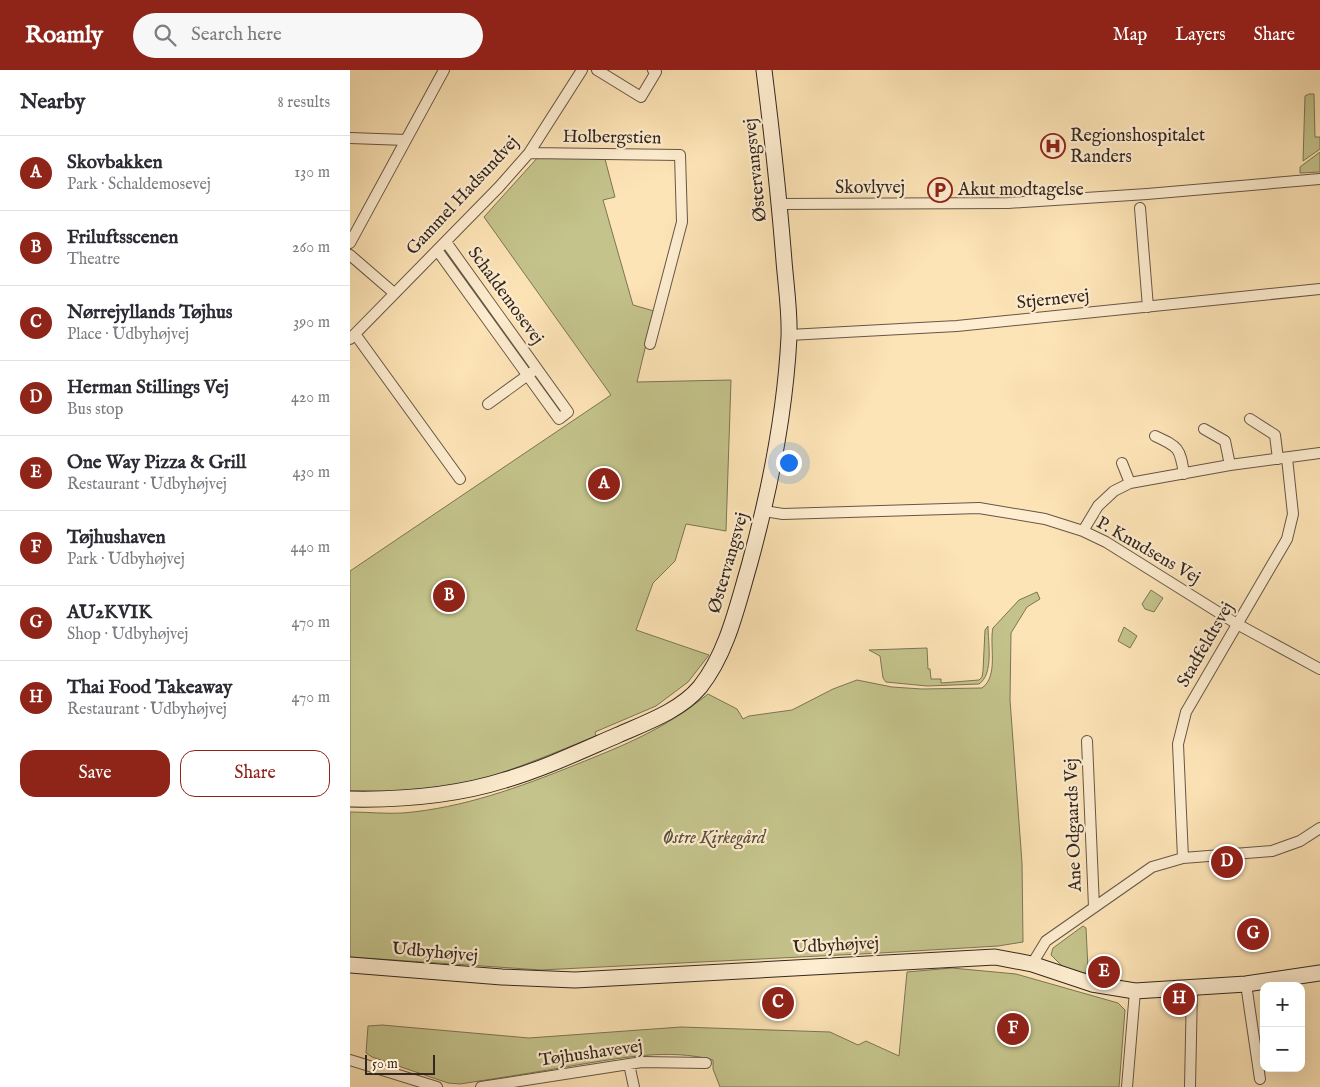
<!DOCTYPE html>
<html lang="en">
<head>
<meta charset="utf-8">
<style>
  :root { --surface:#fff; --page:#f7f7f7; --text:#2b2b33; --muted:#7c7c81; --line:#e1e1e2; --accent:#8f2418 }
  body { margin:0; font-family:"IM FELL English",serif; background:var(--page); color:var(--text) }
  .controls { position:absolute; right:15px; bottom:15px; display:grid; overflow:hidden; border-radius:10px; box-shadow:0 5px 20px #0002 }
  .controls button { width:45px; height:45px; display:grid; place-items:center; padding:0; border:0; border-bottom:1px solid var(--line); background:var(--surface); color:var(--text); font:25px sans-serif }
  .scale { position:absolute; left:15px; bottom:12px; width:70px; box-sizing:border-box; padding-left:5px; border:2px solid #332720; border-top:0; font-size:14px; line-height:18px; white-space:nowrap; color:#332720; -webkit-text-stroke:4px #feedd0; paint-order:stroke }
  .you { position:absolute; left:438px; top:392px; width:18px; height:18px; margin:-12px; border:4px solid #fff; border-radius:50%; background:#1a73e8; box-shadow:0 0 0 8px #1a73e833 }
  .badge { display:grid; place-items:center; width:32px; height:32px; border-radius:50%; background:var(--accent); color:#fff; font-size:16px; font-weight:700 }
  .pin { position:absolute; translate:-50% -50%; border:2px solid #fff; box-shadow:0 1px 5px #0006 }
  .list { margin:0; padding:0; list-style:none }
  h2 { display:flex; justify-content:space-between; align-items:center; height:65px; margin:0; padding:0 20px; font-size:21px }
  h2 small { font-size:16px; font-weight:400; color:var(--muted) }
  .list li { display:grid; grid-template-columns:32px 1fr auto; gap:15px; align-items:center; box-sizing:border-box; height:75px; padding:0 20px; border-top:1px solid var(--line) }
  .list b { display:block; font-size:19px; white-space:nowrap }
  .list p { margin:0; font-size:16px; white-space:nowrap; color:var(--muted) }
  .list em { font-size:16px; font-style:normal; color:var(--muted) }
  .actions { display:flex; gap:10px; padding:15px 20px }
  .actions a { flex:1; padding:11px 0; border:1px solid var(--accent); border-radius:15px; text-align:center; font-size:18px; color:var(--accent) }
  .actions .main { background:var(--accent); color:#fff }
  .icon { flex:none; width:28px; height:28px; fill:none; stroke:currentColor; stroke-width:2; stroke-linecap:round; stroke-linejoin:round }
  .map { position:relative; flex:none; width:970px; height:1017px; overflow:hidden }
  header { display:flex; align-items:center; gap:30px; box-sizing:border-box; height:70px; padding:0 25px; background:var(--accent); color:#fff }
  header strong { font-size:24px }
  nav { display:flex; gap:28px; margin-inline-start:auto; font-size:18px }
  .search { width:350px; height:45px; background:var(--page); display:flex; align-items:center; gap:12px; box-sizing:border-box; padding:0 18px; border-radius:28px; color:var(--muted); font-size:19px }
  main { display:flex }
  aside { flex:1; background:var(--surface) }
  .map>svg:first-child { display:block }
  .green { fill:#c4c38b; stroke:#7c7556 }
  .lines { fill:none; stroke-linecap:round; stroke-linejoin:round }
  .street-casing { stroke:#665646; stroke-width:12 }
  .secondary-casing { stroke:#332720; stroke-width:17 }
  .street { stroke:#feedd0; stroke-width:10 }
  .secondary { stroke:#feedd0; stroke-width:15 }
  .labels { text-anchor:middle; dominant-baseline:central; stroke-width:4.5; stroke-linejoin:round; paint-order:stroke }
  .poi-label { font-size:18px; fill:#332720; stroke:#feedd0; text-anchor:start }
  .street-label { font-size:18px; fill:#332720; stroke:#feedd0 }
  .park-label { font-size:18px; font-style:italic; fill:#574e3b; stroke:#feedd0 }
</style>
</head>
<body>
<header>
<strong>Roamly</strong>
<div class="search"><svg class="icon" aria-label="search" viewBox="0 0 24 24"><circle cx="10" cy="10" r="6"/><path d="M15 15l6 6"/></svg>Search here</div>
<nav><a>Map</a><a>Layers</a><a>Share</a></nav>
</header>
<main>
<aside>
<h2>Nearby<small>8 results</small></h2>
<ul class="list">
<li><span class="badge">A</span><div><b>Skovbakken</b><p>Park · Schaldemosevej</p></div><em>130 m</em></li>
<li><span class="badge">B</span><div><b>Friluftsscenen</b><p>Theatre</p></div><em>260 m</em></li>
<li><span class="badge">C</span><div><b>Nørrejyllands Tøjhus</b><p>Place · Udbyhøjvej</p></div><em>390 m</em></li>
<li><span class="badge">D</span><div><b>Herman Stillings Vej</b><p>Bus stop</p></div><em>420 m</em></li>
<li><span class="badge">E</span><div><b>One Way Pizza &amp; Grill</b><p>Restaurant · Udbyhøjvej</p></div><em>430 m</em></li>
<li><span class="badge">F</span><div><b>Tøjhushaven</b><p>Park · Udbyhøjvej</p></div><em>440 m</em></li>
<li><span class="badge">G</span><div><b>AU2KVIK</b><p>Shop · Udbyhøjvej</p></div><em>470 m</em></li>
<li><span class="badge">H</span><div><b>Thai Food Takeaway</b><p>Restaurant · Udbyhøjvej</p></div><em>470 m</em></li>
</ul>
<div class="actions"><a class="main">Save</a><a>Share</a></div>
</aside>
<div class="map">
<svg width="970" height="1017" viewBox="0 0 970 1017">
  <rect width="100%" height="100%" fill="#fde4b6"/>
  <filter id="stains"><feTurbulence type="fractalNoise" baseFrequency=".004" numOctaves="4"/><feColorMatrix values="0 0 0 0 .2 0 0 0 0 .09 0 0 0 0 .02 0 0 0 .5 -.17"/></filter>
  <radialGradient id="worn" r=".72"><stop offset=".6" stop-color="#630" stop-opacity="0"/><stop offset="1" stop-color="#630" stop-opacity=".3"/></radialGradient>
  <path class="green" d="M 959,24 L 964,24 L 965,67 L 970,67 L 970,79 L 953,91 L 955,26 Z
    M 970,82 L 970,102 L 950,103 L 950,97 Z
    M 189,86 L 255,89 L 265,127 L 253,130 L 283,235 L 304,241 L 287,312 L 381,310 L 376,461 L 336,454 L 325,491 L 303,513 L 286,560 L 359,585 L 338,612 L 306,636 L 245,662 L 246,666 C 198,685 150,707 99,717 C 66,723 33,721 0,721 L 0,501 L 261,325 L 134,147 Z
    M 801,520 L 813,528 L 804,542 L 795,539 L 792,534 Z
    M 687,522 L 690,529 L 677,537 L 661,563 L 660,630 L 672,793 L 673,872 L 648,876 L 530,883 L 191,900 L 0,887 L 0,742 C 17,742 36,744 53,743 C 113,738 170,717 225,695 C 277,674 313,660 358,624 L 387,639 L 393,649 L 399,646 L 442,640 L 483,619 L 507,610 L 542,617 L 572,619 L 632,618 C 649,606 639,575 643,558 L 669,530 Z
    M 638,556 C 638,572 644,604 629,614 L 577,616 L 536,612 L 533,608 L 530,586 L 519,580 L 577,578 L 578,599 L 580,599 L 581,609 L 591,609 L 591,613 L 629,610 L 632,607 L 633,601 L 635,560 Z
    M 774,557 L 787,566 L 780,578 L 768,571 Z
    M 733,856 L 736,858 L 738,899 L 734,904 L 712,896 L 701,885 L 703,878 Z
    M 602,898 L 666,904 L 768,933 L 775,940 L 769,1017 L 370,1017 L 363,999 L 363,990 C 318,978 272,988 227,995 C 188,1002 149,1008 110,1014 L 98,1013 L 22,987 L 16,983 L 18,956 L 32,955 L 179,968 L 331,957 L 480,962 L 508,975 L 516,971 L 549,986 L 557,902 Z"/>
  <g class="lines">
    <defs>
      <path id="street" d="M 247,0 L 291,27 L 306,2 L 303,0
        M 0,68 L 56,70
        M 179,83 L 330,85 L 332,152 L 300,274
        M 430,134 L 658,133 L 797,124 L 970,109
        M 790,138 L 798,237
        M 0,173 L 94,0
        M 87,180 L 209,349 L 218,342 L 96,172
        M 0,185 L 44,223
        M 5,264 L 110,409
        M 439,265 L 607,256 L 970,219
        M 0,269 L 149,117 L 179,83 L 232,0
        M 138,334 L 182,302
        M 900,349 L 925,365 L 928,389
        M 854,359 L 875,371 L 880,395
        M 805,366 C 829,377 830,378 834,404
        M 772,393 L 780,413
        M 414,441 L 433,444 L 629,438 L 695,449 L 733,461 L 756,472 L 887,554 L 970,599
        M 733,461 L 748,436 L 764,421 L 780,413 L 880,395 L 970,383
        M 737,671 L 744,837
        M 833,788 L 828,674 L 836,642 L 937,469 L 943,444 L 937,388
        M 682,894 L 696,871 L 802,797 L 833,788 L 922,781 L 950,771 L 970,758
        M 896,914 L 910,1009
        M 0,990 L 87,1017
        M 279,994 L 284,1017
        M 131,1017 L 292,992 L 356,993
        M 777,1017 L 785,921
        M 840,1017 L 842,918"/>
      <path id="secondary" d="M 0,729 C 53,730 104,726 155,710 C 193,699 231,681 268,665 C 295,653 330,641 350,617 C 377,583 387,537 399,496 C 420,420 435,345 439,267 C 440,242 436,216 434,191 C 429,127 422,64 414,0
        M 0,895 L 152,907 L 225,910 L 645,887 L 682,894 L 742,914 L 785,921 L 896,914 L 970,903"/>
    </defs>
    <use href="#street" class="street-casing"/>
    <use href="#secondary" class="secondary-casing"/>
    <use href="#street" class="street"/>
    <use href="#secondary" class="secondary"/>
  </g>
  <defs>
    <symbol id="hospital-ring" viewBox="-11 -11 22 22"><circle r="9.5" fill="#feedd0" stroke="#8f2418" stroke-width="1.5"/><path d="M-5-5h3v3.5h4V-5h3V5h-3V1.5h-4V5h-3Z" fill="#8f2418"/></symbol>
    <symbol id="parking-ring" viewBox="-11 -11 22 22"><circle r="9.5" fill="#feedd0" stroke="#8f2418" stroke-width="1.5"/><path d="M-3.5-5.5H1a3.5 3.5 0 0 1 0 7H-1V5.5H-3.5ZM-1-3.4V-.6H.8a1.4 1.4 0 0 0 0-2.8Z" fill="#8f2418"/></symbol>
  </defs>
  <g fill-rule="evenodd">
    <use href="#hospital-ring" x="689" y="62" width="28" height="28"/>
    <use href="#parking-ring" x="576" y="106" width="28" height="28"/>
  </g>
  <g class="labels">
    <g class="poi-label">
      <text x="720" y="66">Regionshospitalet<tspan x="720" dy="21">Randers</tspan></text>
      <text x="608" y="120">Akut modtagelse</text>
    </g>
    <g class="street-label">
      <text transform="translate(262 68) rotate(1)">Holbergstien</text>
      <text transform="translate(406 100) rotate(-96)">Østervangsvej</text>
      <text x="520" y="118">Skovlyvej</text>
      <text transform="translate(113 126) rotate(-47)">Gammel Hadsundvej</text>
      <text transform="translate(155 226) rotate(54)">Schaldemosevej</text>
      <text transform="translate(703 230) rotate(-6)">Stjernevej</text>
      <text transform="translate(798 481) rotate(30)">P. Knudsens Vej</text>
      <text transform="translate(379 493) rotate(-74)">Østervangsvej</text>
      <text transform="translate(856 575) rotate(-60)">Stadfeldtsvej</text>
      <text transform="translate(724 755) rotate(-92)">Ane Odgaards Vej</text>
      <text transform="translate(486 876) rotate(-3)">Udbyhøjvej</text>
      <text transform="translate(85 883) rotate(5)">Udbyhøjvej</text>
      <text transform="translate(241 984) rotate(-8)">Tøjhushavevej</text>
    </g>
    <g class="park-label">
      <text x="364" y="768">Østre Kirkegård</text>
    </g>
  </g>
  <rect width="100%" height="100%" filter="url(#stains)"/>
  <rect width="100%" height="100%" fill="url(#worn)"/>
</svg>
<div class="controls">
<button>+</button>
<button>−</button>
</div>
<div class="scale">50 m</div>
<div class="you"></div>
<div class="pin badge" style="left:254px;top:414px">A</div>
<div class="pin badge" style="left:99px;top:526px">B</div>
<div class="pin badge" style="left:428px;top:933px">C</div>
<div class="pin badge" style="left:877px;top:792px">D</div>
<div class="pin badge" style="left:754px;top:902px">E</div>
<div class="pin badge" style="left:663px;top:959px">F</div>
<div class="pin badge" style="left:903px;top:864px">G</div>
<div class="pin badge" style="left:829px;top:929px">H</div>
</div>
</main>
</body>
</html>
